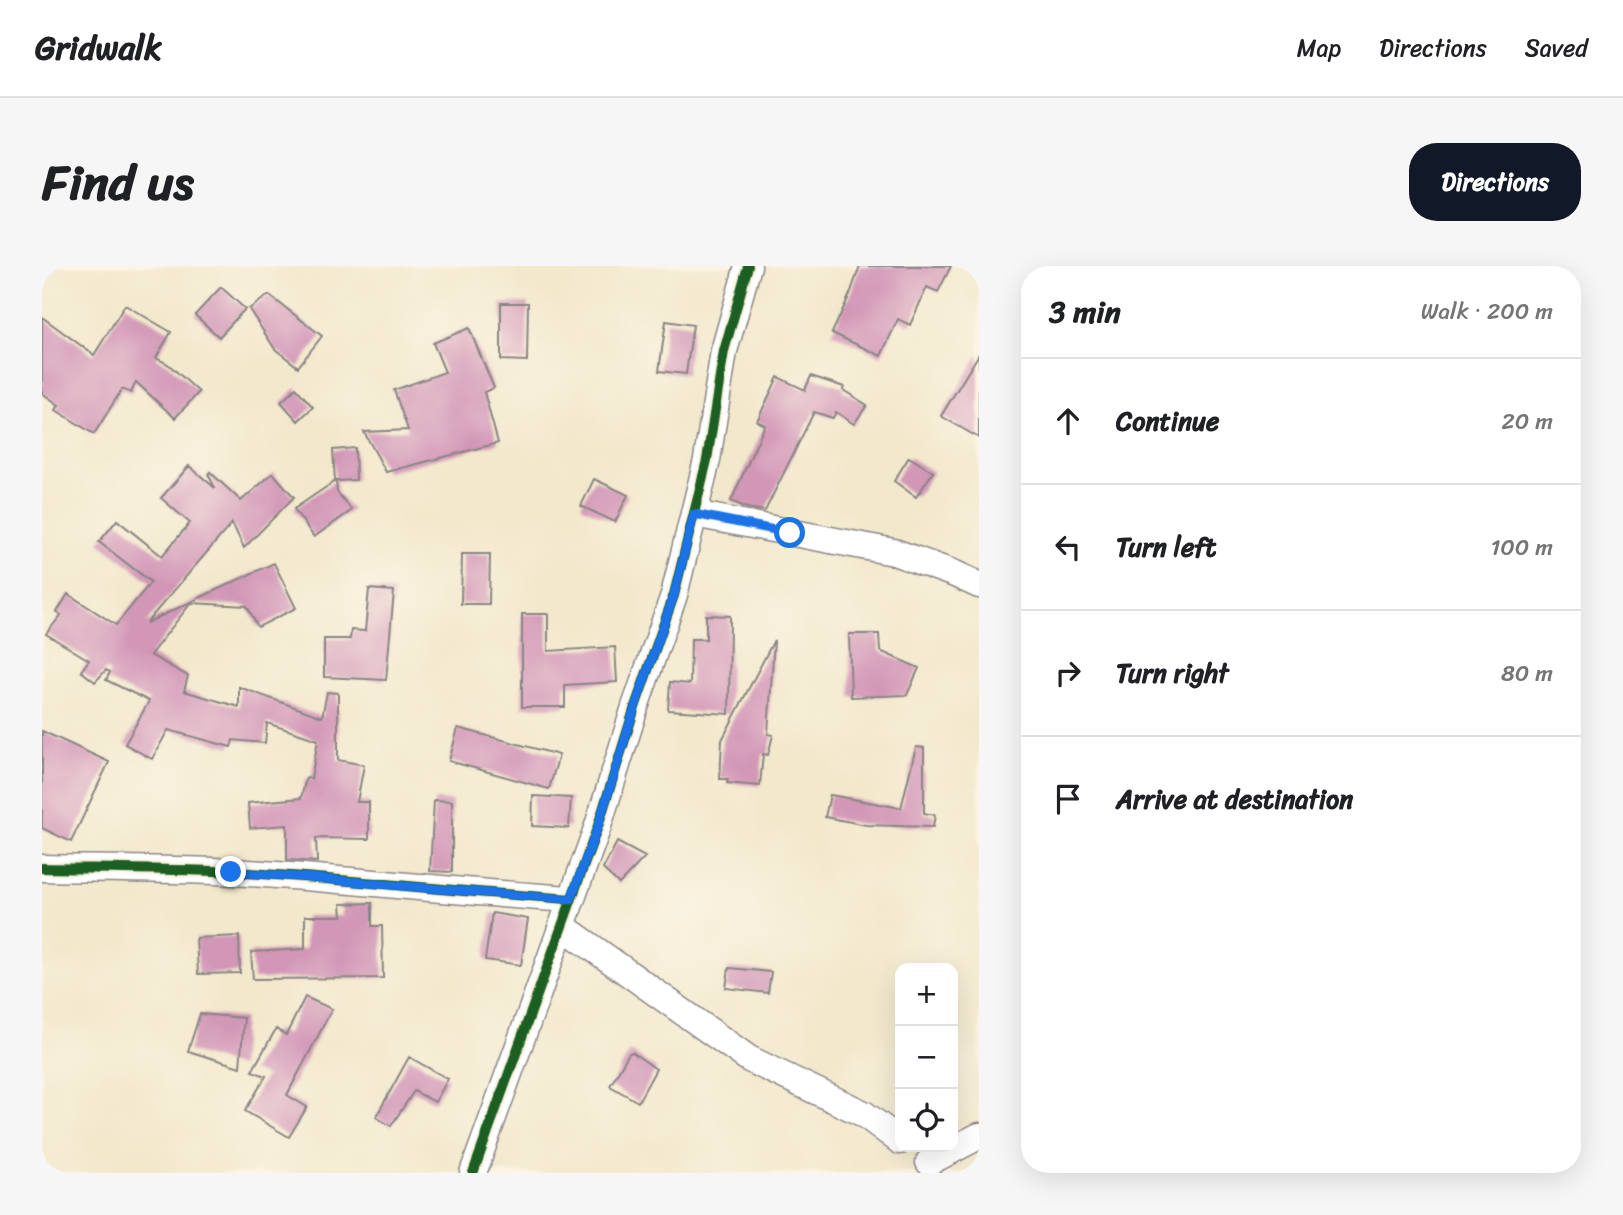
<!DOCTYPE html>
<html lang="en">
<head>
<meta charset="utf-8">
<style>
  :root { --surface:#fff; --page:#f6f6f6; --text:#202124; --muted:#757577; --line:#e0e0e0; --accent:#111827 }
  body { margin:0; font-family:Sriracha,sans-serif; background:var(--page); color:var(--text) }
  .controls { position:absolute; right:21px; bottom:21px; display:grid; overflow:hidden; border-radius:14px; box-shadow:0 7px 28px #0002 }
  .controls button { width:63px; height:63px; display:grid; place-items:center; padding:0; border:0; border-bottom:2px solid var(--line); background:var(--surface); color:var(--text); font:35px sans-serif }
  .stop { position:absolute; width:21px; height:21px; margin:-16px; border:5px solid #1a73e8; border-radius:50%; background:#fff }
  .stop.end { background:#1a73e8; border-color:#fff; box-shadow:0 2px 7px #0008 }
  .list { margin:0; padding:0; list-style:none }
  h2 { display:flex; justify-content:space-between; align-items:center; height:91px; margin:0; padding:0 28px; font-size:30px }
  h2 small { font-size:23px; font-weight:400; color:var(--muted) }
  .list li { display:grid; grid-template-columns:46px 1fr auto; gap:21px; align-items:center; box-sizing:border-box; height:126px; padding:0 28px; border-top:2px solid var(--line) }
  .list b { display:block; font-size:26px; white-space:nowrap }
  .list em { font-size:23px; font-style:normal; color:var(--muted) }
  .icon { flex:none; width:38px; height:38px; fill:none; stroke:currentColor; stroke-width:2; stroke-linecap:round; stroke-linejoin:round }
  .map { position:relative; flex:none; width:937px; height:907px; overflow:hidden; border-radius:28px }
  header { display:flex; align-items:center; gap:42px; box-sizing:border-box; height:98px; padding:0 35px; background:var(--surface); border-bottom:2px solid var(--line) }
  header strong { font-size:33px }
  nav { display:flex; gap:38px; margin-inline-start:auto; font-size:24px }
  .intro { display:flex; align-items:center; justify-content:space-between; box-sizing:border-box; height:168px; padding:0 42px }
  h1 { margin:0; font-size:49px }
  .button { padding:18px 32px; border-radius:28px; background:var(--accent); color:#fff; font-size:24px; font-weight:700 }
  main { display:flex; gap:42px; padding:0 42px }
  aside { flex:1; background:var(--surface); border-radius:28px; box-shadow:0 7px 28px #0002 }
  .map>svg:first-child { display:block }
  .building { fill:#d296b7 }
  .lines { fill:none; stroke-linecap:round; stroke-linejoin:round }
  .minor-casing { stroke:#8a8584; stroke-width:29 }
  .minor { stroke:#fff; stroke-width:26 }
  .cycleway-casing { stroke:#fcf5e5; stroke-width:15 }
  .cycleway { stroke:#1b5e20; stroke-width:10 }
  .route { stroke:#1a73e8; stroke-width:9 }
</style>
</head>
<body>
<header>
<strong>Gridwalk</strong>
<nav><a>Map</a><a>Directions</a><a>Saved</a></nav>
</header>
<div class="intro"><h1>Find us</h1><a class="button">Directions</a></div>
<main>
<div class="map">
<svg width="937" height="907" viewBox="0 0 937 907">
  <rect width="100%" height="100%" fill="#fcf5e5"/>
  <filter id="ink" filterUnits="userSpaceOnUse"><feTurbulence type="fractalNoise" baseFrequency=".0143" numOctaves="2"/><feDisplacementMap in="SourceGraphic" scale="14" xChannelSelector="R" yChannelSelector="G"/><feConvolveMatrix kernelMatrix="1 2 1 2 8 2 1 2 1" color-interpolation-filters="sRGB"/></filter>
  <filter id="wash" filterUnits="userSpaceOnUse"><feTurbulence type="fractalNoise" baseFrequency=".00686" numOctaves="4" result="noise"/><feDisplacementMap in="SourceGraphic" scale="28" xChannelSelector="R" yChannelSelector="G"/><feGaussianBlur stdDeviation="1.57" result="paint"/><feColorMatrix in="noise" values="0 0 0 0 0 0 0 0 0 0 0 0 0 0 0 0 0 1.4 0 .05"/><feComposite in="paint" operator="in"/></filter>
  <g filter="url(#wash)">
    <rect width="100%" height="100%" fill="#f2e8cc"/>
    <g id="blocks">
      <path class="building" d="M 818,0 L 909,0 L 896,26 L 885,21 L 868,59 L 856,53 L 839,90 L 790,67 L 808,28 Z
        M 179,21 L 203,43 L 177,71 L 153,49 Z
        M 227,29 L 280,70 L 256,101 L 233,83 L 207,43 Z
        M 459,37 L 486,37 L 485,95 L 459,94 Z
        M 83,39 L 129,66 L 114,92 L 126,98 L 157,126 L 133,152 L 94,116 L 89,127 L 80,123 L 52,168 L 14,144 L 17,139 L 0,127 L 0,51 L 52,89 Z
        M 624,55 L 651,59 L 644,108 L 617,105 Z
        M 427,62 L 452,122 L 442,126 L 456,177 L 344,206 L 322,166 L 366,164 L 352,124 L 403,106 L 391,77 Z
        M 937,88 L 937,172 L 899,150 Z
        M 769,110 L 802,121 L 801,124 L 825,139 L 812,158 L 794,146 L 791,152 L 772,146 L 723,245 L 705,242 L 689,235 L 723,159 L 715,155 L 736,111 L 763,124 Z
        M 254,122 L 271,141 L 256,155 L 239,136 Z
        M 313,182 L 314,214 L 294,215 L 295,226 L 310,244 L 272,271 L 252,243 L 293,215 L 291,184 Z
        M 867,191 L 891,206 L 874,231 L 852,215 Z
        M 147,200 L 173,222 L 166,208 L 168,206 L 199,235 L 231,207 L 252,231 L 202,282 L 190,257 L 104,357 L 232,297 L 254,342 L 216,361 L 205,340 L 149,337 L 108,389 L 146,410 L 142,425 L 197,441 L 197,421 L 280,451 L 285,426 L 296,427 L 296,494 L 322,499 L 315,536 L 327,536 L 327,573 L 274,572 L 275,596 L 245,594 L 245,559 L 208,562 L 206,537 L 259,532 L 264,512 L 269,513 L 276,474 L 225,457 L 223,477 L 191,474 L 189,481 L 126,464 L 110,493 L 83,478 L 107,435 L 64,414 L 68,406 L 64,404 L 53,416 L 39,405 L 47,394 L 4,368 L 19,349 L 15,346 L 26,328 L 74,359 L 109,316 L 57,276 L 75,254 L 120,290 L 148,257 L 119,232 Z
        M 552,213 L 586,229 L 573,256 L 539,240 Z
        M 420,288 L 448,288 L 447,338 L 419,338 Z
        M 327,323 L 352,325 L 344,414 L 282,411 L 282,373 L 308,373 L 309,364 L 323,365 Z
        M 480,348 L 506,348 L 506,385 L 573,381 L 575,416 L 523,419 L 523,441 L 480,441 Z
        M 664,349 L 688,350 L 687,448 L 626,444 L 628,416 L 648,418 L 649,373 L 664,373 Z
        M 807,368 L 837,368 L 838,385 L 877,402 L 865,429 L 809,431 Z
        M 732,374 L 726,468 L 731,469 L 726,489 L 721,488 L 718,520 L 685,517 L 686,513 L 678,513 L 680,474 Z
        M 416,462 L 517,489 L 507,523 L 407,495 Z
        M 0,465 L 67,496 L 29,576 L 0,562 Z
        M 874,481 L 882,482 L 882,547 L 893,549 L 891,561 L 824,559 L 783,551 L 788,529 L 859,542 Z
        M 491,530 L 529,532 L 527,562 L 490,560 Z
        M 392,534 L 410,535 L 410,606 L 388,605 Z
        M 575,576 L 603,591 L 577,618 L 561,603 Z
        M 330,637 L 330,660 L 340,660 L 341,712 L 211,713 L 209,686 L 263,683 L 263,650 L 300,650 L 299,638 Z
        M 450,647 L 486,653 L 479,699 L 443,694 Z
        M 197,670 L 198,707 L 156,708 L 154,672 Z
        M 687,702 L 729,706 L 726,727 L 684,722 Z
        M 263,731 L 290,743 L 245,829 L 265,841 L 247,871 L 203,845 L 224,810 L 210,805 L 234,763 L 244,769 Z
        M 158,748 L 202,752 L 198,801 L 146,785 Z
        M 590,786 L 614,803 L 596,836 L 568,820 L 587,787 Z
        M 367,791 L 406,813 L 393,836 L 372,825 L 349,860 L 334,851 Z"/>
    </g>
  </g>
  <g filter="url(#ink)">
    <use href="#blocks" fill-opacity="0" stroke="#8a8584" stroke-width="2"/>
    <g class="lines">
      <defs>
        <path id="minor" d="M 652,248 L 852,286 L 913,308 L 937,319
          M 0,602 C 64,603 127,603 191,606 C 304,613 416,626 529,633
          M 520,660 L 707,793 L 822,848 L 858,875
          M 887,896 L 937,870
          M 431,907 L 556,560 L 593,441 L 632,329 L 665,194 L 682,85 L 706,0"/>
      </defs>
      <use href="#minor" class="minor-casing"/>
      <use href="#minor" class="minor"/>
      <defs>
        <path id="cycleway" d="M 0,602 C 64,603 127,603 191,606 C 304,613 416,626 529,633
          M 431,907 L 556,560 L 593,441 L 632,329 L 665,194 L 682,85 L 706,0"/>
      </defs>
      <use href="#cycleway" class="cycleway-casing"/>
      <use href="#cycleway" class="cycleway"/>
    </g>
  </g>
  <g class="lines" filter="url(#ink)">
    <path class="route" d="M 189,606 C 302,614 416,626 529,633 L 556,560 L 593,441 L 632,329 L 652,248 L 748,267"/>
  </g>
</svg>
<div class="controls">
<button>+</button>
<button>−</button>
<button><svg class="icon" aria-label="locate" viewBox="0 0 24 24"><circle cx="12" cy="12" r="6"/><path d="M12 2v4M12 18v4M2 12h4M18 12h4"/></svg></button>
</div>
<div class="stop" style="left:748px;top:267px"></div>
<div class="stop end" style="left:189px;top:606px"></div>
</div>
<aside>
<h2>3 min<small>Walk · 200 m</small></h2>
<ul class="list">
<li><svg class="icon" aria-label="ahead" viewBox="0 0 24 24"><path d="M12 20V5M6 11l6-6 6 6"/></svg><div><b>Continue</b></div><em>20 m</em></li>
<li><svg class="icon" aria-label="left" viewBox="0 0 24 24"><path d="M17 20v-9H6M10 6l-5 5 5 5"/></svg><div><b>Turn left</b></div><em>100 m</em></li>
<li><svg class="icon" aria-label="right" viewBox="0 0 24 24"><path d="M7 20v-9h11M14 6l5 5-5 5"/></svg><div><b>Turn right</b></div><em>80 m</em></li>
<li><svg class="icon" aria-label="arrive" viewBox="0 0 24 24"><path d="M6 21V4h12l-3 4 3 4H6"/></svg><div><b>Arrive at destination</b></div></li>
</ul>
</aside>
</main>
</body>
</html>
